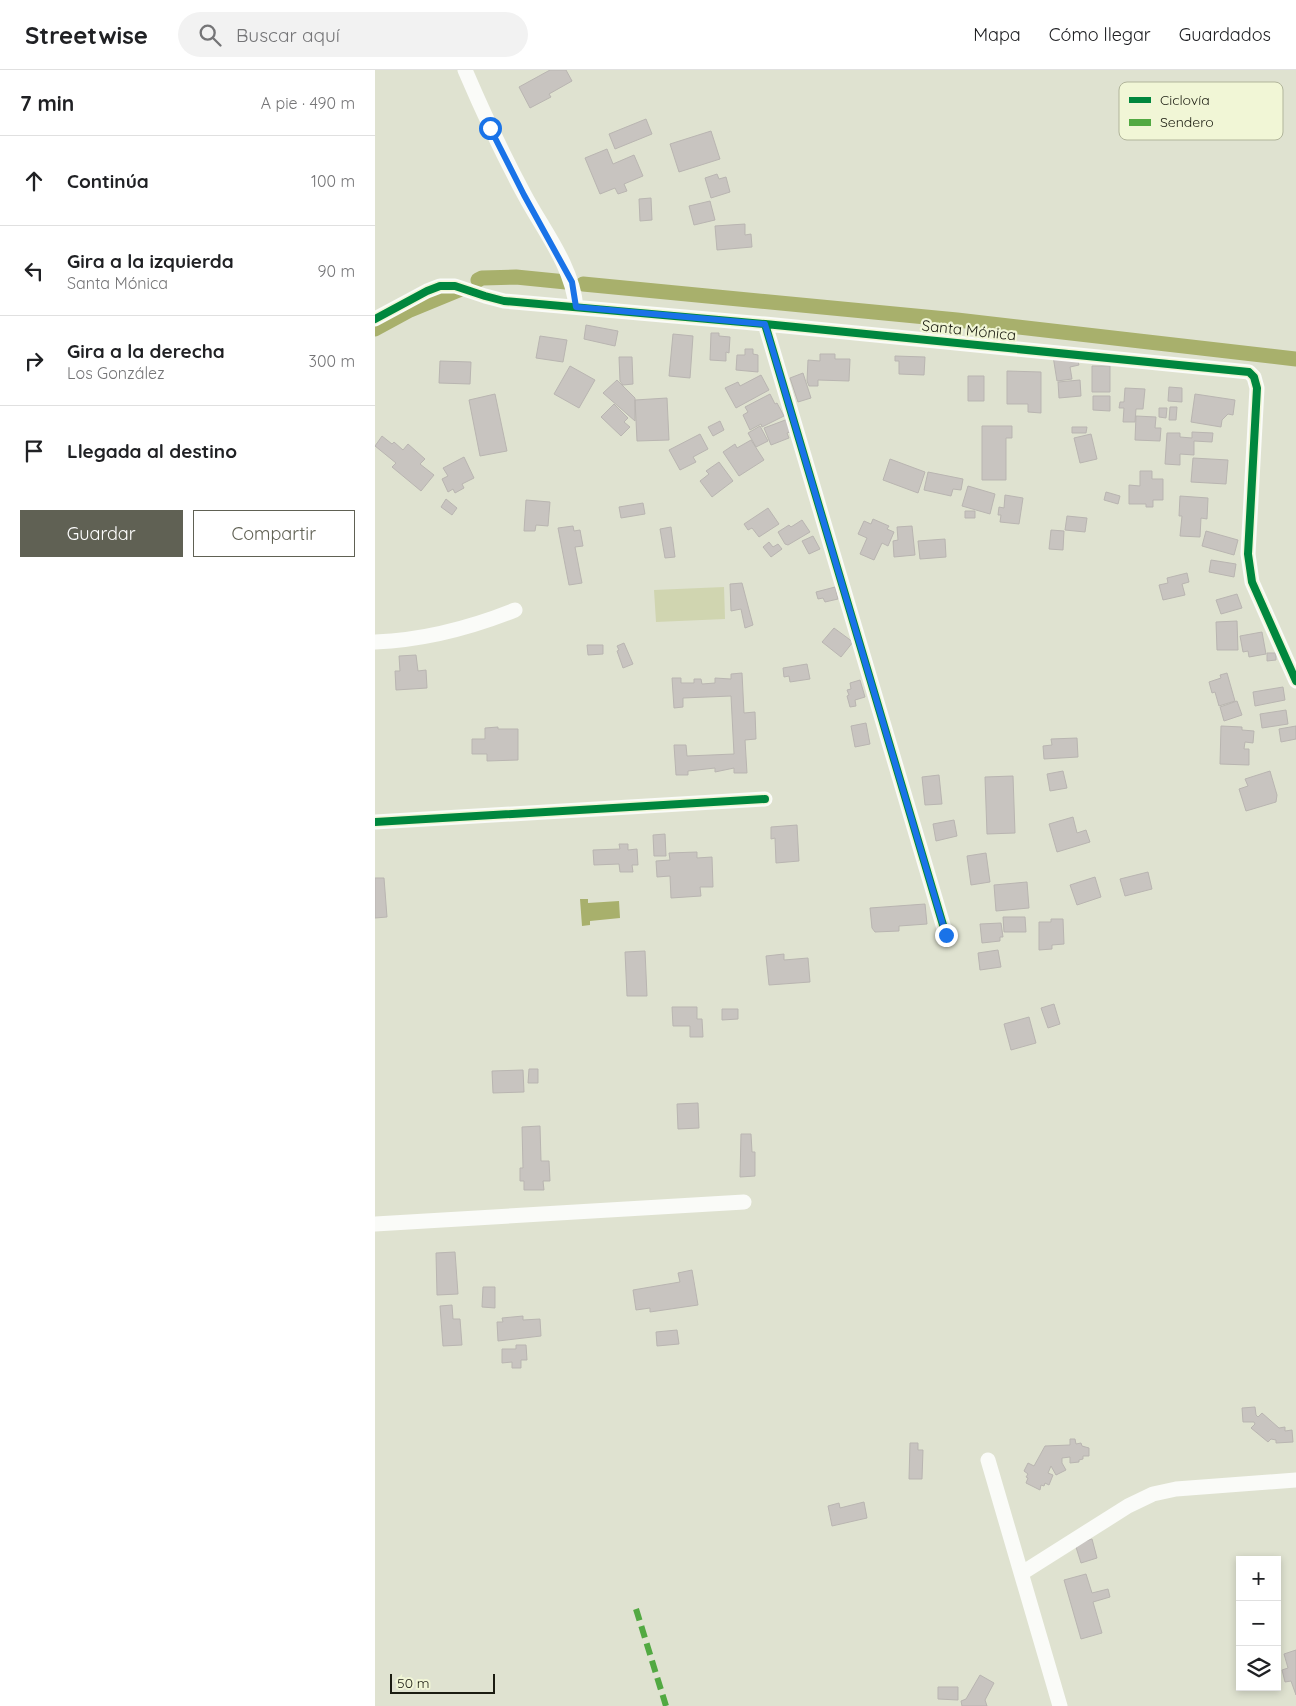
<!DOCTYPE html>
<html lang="es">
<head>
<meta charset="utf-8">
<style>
  :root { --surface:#fff; --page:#f2f2f2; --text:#202124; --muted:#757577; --line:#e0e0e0; --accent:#606154 }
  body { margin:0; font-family:Quicksand,sans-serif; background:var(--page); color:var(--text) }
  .controls { position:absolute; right:15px; bottom:15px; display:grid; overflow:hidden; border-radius:0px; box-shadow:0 2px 8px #0003 }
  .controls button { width:45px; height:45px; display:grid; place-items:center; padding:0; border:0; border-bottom:1px solid var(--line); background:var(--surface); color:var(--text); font:25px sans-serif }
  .scale { position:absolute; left:15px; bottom:12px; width:105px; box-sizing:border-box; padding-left:5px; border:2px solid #1b1c11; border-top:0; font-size:14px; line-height:18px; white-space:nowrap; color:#1b1c11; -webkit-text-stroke:4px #f1f6d6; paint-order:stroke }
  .stop { position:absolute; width:15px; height:15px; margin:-11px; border:4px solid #1a73e8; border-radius:50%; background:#fff }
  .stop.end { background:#1a73e8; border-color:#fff; box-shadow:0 1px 5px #0008 }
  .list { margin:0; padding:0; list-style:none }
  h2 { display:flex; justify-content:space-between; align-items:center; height:65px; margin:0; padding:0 20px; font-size:21px }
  h2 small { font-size:16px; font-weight:400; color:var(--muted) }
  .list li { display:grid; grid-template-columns:32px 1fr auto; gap:15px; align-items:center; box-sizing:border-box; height:90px; padding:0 20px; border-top:1px solid var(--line) }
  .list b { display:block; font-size:19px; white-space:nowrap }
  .list p { margin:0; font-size:16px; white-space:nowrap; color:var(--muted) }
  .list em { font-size:16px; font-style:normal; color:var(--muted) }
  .actions { display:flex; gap:10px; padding:15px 20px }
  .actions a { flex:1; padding:11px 0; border:1px solid var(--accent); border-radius:0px; text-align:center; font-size:18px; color:var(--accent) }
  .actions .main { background:var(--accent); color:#fff }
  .icon { flex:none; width:28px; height:28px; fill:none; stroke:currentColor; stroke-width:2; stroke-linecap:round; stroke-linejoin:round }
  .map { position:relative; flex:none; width:921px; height:1636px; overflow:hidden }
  header { display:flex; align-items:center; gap:30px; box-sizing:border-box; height:70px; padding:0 25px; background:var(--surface); border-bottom:1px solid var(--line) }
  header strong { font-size:24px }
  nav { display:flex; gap:28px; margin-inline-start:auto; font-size:18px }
  .search { width:350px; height:45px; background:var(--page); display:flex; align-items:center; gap:12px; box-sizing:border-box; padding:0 18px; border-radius:28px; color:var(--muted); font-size:19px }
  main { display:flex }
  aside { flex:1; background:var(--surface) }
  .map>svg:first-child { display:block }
  .green { fill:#d0d5b0 }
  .water { fill:#a8b06c }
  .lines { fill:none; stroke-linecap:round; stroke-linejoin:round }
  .canal { stroke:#a8b06c; stroke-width:15 }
  .building { fill:#c8c4c0; stroke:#b9b5b1 }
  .minor { stroke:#fafbf8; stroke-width:15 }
  .quiet { stroke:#52a942; stroke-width:6; stroke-dasharray:12 6; stroke-linecap:butt }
  .cycleway-casing { stroke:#f1f6d6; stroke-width:11 }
  .cycleway { stroke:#00873e; stroke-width:8 }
  .route { stroke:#1a73e8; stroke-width:6 }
  .labels { text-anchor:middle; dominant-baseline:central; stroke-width:4.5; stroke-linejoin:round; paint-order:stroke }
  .street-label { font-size:15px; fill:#1b1c11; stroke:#f1f6d6 }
  .key { fill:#f1f6d6; stroke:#b1b59b; stroke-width:1 }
  .key-label { font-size:14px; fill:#1b1c11 }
</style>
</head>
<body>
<header>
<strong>Streetwise</strong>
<div class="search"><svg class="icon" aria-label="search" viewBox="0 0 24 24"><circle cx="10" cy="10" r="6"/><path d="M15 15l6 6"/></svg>Buscar aquí</div>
<nav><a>Mapa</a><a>Cómo llegar</a><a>Guardados</a></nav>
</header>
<main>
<aside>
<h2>7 min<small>A pie · 490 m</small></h2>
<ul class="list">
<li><svg class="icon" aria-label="ahead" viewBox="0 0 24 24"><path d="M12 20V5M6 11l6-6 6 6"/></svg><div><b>Continúa</b></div><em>100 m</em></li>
<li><svg class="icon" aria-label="left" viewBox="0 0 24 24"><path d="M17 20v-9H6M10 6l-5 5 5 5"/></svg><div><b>Gira a la izquierda</b><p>Santa Mónica</p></div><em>90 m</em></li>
<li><svg class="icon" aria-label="right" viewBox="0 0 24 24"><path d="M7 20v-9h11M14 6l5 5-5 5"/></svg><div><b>Gira a la derecha</b><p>Los González</p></div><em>300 m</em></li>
<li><svg class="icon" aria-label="arrive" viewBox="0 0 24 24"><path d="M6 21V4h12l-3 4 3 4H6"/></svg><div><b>Llegada al destino</b></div></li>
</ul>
<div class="actions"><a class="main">Guardar</a><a>Compartir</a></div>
</aside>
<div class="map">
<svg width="921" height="1636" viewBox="0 0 921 1636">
  <rect width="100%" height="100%" fill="#dfe2d0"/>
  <path class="green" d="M 349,517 L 350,549 L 281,552 L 279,520 Z"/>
  <path class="water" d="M 205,829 L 213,829 L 213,833 L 244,831 L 245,848 L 215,851 L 215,855 L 207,856 Z"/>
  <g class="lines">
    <path class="canal" d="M 103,210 L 107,208 L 141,207 L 191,212
      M 208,214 L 582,250 L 921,289
      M 0,259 L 35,240 L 86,219"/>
  </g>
  <path class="building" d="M 175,0 L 191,0 L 197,11 L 174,24 L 176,27 L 155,38 L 144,17 Z
    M 271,49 L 277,64 L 240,79 L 234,64 Z
    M 336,61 L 345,89 L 304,102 L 295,74 Z
    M 232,79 L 238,94 L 259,85 L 268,106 L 249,114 L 252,121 L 243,124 L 240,118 L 225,124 L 210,88 Z
    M 342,104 L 344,109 L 351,107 L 355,122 L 336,128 L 330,108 Z
    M 276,128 L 277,150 L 265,151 L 264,129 Z
    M 335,131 L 340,150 L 319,155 L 314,136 Z
    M 370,154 L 370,165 L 376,164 L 377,177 L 342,180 L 340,156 Z
    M 211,255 L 243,261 L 240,276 L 209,269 Z
    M 336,263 L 344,263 L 344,266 L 355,267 L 354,283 L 351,282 L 351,291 L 335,290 Z
    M 298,264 L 318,266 L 315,308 L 294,306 Z
    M 165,266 L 192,270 L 188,292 L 161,288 Z
    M 370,279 L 378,279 L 378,284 L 383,285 L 383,302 L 361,300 L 362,285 L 370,285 Z
    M 445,284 L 460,284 L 460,289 L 475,289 L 474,311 L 443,310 L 443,316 L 434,316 L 432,311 L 433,290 L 445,291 Z
    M 520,286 L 550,287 L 549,305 L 524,304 L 524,291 L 520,291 Z
    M 678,286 L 702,288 L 704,295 L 695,297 L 697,309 L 682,311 Z
    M 244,287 L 257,287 L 258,314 L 248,315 L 245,311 Z
    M 65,291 L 96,292 L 95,314 L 64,313 Z
    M 195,296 L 220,310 L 204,338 L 179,324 Z
    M 717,296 L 735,296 L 735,322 L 717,322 Z
    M 632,301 L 666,302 L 666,343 L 653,342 L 653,334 L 632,334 Z
    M 428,303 L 436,328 L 423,332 L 415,308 Z
    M 386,305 L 394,320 L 361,338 L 350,318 L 363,312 L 365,316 Z
    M 593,306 L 609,306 L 609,331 L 593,331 Z
    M 242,310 L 260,328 L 260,351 L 228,323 Z
    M 705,310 L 706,326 L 684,328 L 683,312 Z
    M 794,317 L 807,318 L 807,332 L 793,331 Z
    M 750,318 L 770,319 L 768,339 L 761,339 L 760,352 L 748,352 L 749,338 L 744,338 L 745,332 L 749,332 Z
    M 120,324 L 132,381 L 105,386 L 94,330 Z
    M 395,324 L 400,334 L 402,333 L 409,346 L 387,357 L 386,354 L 375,360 L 368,345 L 373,342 L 370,337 Z
    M 820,324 L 860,330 L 858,345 L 853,344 L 847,350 L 846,357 L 816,352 Z
    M 718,326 L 735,326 L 735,341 L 718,340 Z
    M 292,328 L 294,370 L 262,371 L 260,330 Z
    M 239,334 L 253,348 L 249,352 L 255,357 L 246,366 L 226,347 Z
    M 795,337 L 802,337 L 801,350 L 794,350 Z
    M 784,338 L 792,338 L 791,348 L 784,347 Z
    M 761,346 L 781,347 L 780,358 L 786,358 L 785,371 L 760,370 Z
    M 413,349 L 418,361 L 412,363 L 414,368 L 396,375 L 389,358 Z
    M 345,351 L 349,360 L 338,366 L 333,357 Z
    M 385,356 L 393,371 L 381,377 L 373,363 Z
    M 607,356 L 637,356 L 637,368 L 631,368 L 631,410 L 607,410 Z
    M 697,357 L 712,357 L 711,363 L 697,363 Z
    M 817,362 L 838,363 L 837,372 L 819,371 L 819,385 L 805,384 L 805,395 L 790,394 L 792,363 L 805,363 L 805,367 L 817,368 Z
    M 325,364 L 333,379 L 318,387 L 321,392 L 305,400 L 294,380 Z
    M 716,364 L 722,389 L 705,393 L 699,368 Z
    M 7,366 L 17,374 L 19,372 L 28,380 L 33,374 L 50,389 L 45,394 L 59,405 L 46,421 L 17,397 L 21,393 L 0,376 Z
    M 376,370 L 389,390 L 364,406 L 348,382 L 360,374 L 362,378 Z
    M 89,387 L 99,408 L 87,414 L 89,418 L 80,423 L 78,419 L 73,422 L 67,409 L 73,406 L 68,398 Z
    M 818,388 L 853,390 L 851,414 L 816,412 Z
    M 515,389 L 550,402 L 543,423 L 508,410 Z
    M 344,392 L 358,411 L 337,427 L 325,411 L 334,404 L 331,401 Z
    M 765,401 L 777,401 L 777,409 L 788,409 L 788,430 L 778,430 L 778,437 L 771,437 L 771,434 L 754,434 L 754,415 L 765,416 Z
    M 553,402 L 588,409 L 586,420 L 578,419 L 576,426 L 549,420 Z
    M 593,416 L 620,424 L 615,444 L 587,436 Z
    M 731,422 L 745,426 L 743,434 L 729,430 Z
    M 630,425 L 648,428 L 644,454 L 625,452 L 626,445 L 623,445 L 624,437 L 629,438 Z
    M 805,426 L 833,428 L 832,449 L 826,448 L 825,467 L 805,466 L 807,446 L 804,446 Z
    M 71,429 L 82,438 L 77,445 L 66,437 Z
    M 151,430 L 175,432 L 173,456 L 161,455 L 160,461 L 149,461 Z
    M 268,433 L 270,444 L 246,448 L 244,437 Z
    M 393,438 L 404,454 L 384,467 L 377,458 L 373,460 L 369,454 Z
    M 590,441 L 600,441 L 600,448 L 590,448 Z
    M 692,446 L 712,448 L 710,462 L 690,460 Z
    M 498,449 L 514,456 L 512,459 L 519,462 L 513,476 L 507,473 L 499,490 L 485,484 L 492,468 L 483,464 L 489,451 L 496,454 Z
    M 427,450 L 435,462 L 413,475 L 410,474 L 403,462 L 414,455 L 416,457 Z
    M 198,456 L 199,461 L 205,460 L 208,476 L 200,477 L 207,513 L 194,515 L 183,458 Z
    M 537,456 L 540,485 L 519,487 L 518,471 L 523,470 L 522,457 Z
    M 296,457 L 300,487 L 290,488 L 285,459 Z
    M 676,460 L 689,461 L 688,480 L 674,479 Z
    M 831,461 L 863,470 L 859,485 L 827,476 Z
    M 438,466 L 445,479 L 434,484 L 427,471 Z
    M 570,469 L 571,487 L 545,489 L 543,471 Z
    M 394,472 L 398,477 L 403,474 L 407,479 L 396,487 L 388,477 Z
    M 836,490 L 861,494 L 859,507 L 834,502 Z
    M 812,503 L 814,512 L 807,514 L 810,525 L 788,530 L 784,515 L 793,513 L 792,508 Z
    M 367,513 L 378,555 L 370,558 L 366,539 L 356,541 L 355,514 Z
    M 460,517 L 463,529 L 450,532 L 448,528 L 443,529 L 441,522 Z
    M 862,524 L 867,538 L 846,544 L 841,530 Z
    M 862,551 L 863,580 L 842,580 L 841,552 Z
    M 459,558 L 478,572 L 466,587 L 447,572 Z
    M 887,562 L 891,584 L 874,587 L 873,581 L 868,582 L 865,566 Z
    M 249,573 L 258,594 L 248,598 L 242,581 L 244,580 L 242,576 Z
    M 212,575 L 228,575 L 228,584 L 213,585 Z
    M 892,583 L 901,583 L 901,590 L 892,591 Z
    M 41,585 L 43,601 L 51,600 L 52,618 L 21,620 L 20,601 L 25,601 L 24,586 Z
    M 432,594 L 435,609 L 415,612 L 414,606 L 409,607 L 408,598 Z
    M 367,603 L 369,643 L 380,642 L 381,669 L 370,670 L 372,703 L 359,703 L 359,698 L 340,702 L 340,698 L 313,701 L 313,705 L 301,705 L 299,675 L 311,675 L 312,686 L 359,684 L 356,626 L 308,628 L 308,637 L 299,638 L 297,608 L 306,608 L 306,613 L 319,613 L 319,609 L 326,609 L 327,614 L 340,613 L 340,608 L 356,609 L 356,604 Z
    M 852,603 L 860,631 L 844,636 L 840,622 L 837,623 L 834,612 L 846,608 L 845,605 Z
    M 485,610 L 490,627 L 480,630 L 481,636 L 475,637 L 472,626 L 474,625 L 472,620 L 476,619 L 475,613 Z
    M 908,617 L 910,630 L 880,636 L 878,622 Z
    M 862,631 L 867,645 L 849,651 L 845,637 Z
    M 911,640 L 913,654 L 887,658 L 885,644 Z
    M 491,653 L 495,674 L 480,677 L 476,656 Z
    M 846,656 L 867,657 L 867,660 L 879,661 L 878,673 L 870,672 L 869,679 L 874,679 L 874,695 L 845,694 Z
    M 921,656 L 921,669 L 906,672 L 904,659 Z
    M 123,657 L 123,659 L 143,659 L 143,690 L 112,691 L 112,684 L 97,684 L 97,669 L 110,669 L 110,658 Z
    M 702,668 L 703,687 L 669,689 L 668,676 L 677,675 L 676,669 Z
    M 688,701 L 692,718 L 675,721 L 672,704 Z
    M 895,701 L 902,725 L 901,732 L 871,741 L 864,719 L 873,716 L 870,709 Z
    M 564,705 L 567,734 L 550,735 L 547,707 Z
    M 638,706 L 640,763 L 612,764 L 610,707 Z
    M 698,747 L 702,763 L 711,760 L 715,772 L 682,782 L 674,754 Z
    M 579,750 L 582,766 L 561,771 L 558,754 Z
    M 422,755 L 424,791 L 401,793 L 400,768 L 396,769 L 396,757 Z
    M 290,764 L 291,786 L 279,786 L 278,765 Z
    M 244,774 L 253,774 L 253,780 L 262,779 L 263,795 L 257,795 L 258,802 L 245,802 L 244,794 L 219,795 L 218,780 L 245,779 Z
    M 322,782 L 322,788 L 337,787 L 338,817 L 325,817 L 326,826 L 296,828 L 295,806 L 282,807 L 281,791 L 295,790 L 294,783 Z
    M 611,783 L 615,812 L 596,815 L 592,786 Z
    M 773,802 L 777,819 L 750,826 L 745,809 Z
    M 720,807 L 726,827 L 702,835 L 695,815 Z
    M 0,808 L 9,808 L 12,847 L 0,848 Z
    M 652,812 L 654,838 L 621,841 L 619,815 Z
    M 550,834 L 552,854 L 524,856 L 524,861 L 500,862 L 497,858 L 495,838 Z
    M 628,847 L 650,847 L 651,862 L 629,862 Z
    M 676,849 L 688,849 L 689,874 L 677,875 L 677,879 L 664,880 L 664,852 L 676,852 Z
    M 626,853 L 628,867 L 625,867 L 625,871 L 607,873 L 605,854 Z
    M 623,880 L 626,897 L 605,900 L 603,883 Z
    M 270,881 L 272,926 L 252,926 L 250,882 Z
    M 409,884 L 409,890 L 433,888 L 435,912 L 394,915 L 391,886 Z
    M 679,934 L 685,954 L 673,958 L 666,938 Z
    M 297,937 L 322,937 L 322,949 L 327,949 L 328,967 L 315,967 L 315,956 L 298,956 Z
    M 347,939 L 363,939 L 363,949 L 347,950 Z
    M 654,947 L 661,973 L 636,980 L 629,954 Z
    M 154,999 L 163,999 L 163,1013 L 153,1013 Z
    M 148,1000 L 149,1022 L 118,1023 L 117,1001 Z
    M 323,1033 L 324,1058 L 303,1059 L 302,1034 Z
    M 165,1056 L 166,1091 L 174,1091 L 175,1111 L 168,1111 L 169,1120 L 149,1120 L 149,1111 L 145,1111 L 145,1098 L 148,1098 L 147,1057 Z
    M 366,1064 L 376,1064 L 377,1082 L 380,1082 L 380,1106 L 365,1107 Z
    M 80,1182 L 83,1224 L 62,1225 L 61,1183 Z
    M 317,1200 L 323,1235 L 275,1242 L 275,1238 L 261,1240 L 258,1220 L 305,1212 L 303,1203 Z
    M 108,1217 L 120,1217 L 120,1238 L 107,1237 Z
    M 77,1235 L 78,1249 L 85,1249 L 87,1275 L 68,1276 L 65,1236 Z
    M 148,1246 L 148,1250 L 165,1249 L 166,1266 L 123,1271 L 122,1252 L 128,1252 L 127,1248 Z
    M 302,1260 L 304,1274 L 282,1276 L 281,1262 Z
    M 141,1275 L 151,1275 L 152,1290 L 146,1290 L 146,1298 L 137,1298 L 137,1292 L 127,1293 L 127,1279 L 141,1279 Z
    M 880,1337 L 881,1345 L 883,1347 L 887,1343 L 904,1358 L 910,1357 L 910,1361 L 917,1360 L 918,1372 L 901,1373 L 901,1370 L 896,1369 L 893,1372 L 876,1358 L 880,1354 L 879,1352 L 868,1352 L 867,1338 Z
    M 695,1369 L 700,1369 L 701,1374 L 706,1373 L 707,1376 L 714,1378 L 714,1386 L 708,1386 L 708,1389 L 704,1390 L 704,1392 L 695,1393 L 695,1387 L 687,1388 L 687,1393 L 691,1400 L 681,1405 L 676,1396 L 673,1403 L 678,1405 L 674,1415 L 670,1413 L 669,1416 L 666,1415 L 665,1420 L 651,1413 L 653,1408 L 651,1407 L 653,1404 L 649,1401 L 653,1393 L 659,1396 L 670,1376 L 695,1375 Z
    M 535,1373 L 543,1373 L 543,1380 L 548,1380 L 547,1409 L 534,1409 Z
    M 489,1432 L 492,1448 L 457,1456 L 453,1436 L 464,1433 L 465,1438 Z
    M 717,1469 L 722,1488 L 706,1493 L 700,1474 Z
    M 711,1504 L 717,1523 L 733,1519 L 735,1527 L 718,1532 L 727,1563 L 706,1569 L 689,1510 Z
    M 921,1580 L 921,1625 L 916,1611 L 910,1612 L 907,1600 L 913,1598 L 909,1584 Z
    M 605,1605 L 619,1613 L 610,1630 L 612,1636 L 587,1636 L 586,1631 L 591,1629 Z
    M 563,1617 L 583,1617 L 583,1630 L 563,1629 Z"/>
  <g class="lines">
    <path class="minor" d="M 90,0 C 108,42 127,83 149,124 C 168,160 197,195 201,237
      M 0,249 L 52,221 L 65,216 L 80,216 L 110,226 L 129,231 L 390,254 L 874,302 L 879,307 L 882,318 L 873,484 L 877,512 L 921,611
      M 390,254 L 571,865
      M 0,572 C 49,570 95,558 140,540
      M 0,752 L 390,729
      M 0,1154 L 369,1132
      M 613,1390 L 685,1636
      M 647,1503 L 753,1436 L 778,1424 L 801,1419 L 921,1410"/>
    <path class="quiet" d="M 261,1539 L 291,1636"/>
    <defs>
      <path id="cycleway" d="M 0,249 L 52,221 L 65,216 L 80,216 L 110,226 L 129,231 L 390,254 L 874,302 L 879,307 L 882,318 L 873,484 L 877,512 L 921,611
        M 390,254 L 571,865
        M 0,752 L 390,729"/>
    </defs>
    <use href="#cycleway" class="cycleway-casing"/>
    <use href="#cycleway" class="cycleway"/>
  </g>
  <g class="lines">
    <path class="route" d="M 115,58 L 149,125 L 197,212 L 201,237 L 390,254 L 571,865"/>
  </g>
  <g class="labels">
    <g class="street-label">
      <text transform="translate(594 260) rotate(6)">Santa Mónica</text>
    </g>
  </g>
  <rect x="744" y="12" width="164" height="58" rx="8" class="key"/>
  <rect x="754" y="27" width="22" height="6" fill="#00873e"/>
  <rect x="754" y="49" width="22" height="7" fill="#52a942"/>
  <g class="key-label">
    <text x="785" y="35">Ciclovía</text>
    <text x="785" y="57">Sendero</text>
  </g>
</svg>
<div class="controls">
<button>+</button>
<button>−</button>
<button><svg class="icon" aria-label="layers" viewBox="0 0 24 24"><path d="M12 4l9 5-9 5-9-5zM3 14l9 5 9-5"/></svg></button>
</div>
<div class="scale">50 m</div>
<div class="stop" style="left:115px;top:58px"></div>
<div class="stop end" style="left:571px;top:865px"></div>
</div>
</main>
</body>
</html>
